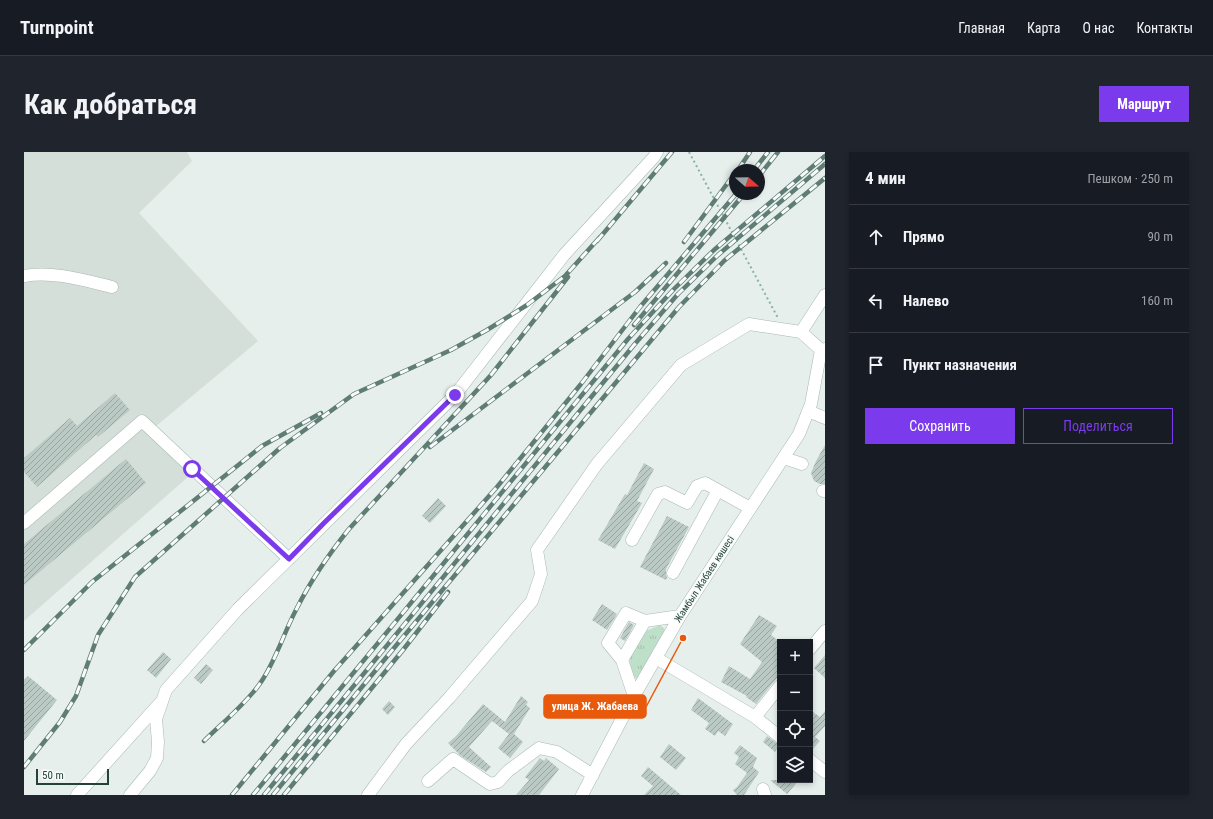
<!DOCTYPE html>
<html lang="ru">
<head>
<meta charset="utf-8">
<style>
  :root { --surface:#171b24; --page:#20242c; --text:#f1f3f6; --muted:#9ea1a6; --line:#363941; --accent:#7c3aed }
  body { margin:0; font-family:"Roboto Condensed",sans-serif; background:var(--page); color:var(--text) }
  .controls { position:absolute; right:12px; bottom:12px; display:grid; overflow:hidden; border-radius:0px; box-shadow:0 2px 6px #0003 }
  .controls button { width:36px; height:36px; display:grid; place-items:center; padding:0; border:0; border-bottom:1px solid var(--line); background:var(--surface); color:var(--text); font:20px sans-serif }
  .compass { position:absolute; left:705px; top:12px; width:36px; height:36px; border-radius:50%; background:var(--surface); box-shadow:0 2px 6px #0003; rotate:110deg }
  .scale { position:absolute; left:12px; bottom:10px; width:73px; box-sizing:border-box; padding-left:4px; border:2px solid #24423a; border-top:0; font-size:11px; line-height:14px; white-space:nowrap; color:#24423a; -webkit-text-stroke:3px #f7fbf9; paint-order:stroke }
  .stop { position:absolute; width:12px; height:12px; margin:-9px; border:3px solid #7c3aed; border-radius:50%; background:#fff }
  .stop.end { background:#7c3aed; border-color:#fff; box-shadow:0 1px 4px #0008 }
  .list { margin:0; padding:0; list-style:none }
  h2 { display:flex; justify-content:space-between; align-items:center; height:52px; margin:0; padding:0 16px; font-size:17px }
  h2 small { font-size:13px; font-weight:400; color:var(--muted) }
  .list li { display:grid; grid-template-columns:26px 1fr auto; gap:12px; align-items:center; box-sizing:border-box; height:64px; padding:0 16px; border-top:1px solid var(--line) }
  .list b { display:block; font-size:15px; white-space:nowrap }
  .list em { font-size:13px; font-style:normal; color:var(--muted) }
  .actions { display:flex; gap:8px; padding:12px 16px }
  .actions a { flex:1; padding:9px 0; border:1px solid var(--accent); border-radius:0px; text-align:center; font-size:14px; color:var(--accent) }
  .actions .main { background:var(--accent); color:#fff }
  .icon { flex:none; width:22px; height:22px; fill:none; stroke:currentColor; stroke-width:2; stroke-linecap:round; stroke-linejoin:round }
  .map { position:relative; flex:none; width:801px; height:643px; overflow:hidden; border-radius:0px }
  header { display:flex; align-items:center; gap:24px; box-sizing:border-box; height:56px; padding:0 20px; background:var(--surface); border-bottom:1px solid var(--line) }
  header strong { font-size:19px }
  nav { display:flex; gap:22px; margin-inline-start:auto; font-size:14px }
  .intro { display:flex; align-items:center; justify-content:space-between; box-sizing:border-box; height:96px; padding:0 24px }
  h1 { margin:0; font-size:28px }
  .button { padding:10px 18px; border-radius:0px; background:var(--accent); color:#fff; font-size:14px; font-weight:700 }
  main { display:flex; gap:24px; padding:0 24px }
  aside { flex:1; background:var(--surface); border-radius:0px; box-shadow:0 2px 6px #0003 }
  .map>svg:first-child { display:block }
  .built { fill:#d4dfda }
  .grass { fill:url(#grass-tufts) }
  .building { fill:url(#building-hatch) }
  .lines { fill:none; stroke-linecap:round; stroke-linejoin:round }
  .minor-casing { stroke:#a8b8b2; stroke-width:13 }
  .path { stroke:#86b3a5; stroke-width:2; stroke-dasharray:2 3; stroke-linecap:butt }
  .minor { stroke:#fff; stroke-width:12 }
  .rail-casing { stroke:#5f7d75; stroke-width:4.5 }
  .rail { stroke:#f7fbf9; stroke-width:3; stroke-dasharray:9; stroke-linecap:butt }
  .route { stroke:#7c3aed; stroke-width:5 }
  .labels { text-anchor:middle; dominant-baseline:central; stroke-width:3; stroke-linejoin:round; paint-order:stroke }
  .street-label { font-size:10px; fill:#24423a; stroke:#f7fbf9 }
  .leader { fill:none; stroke:#e8590c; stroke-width:1.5 }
  .callout-dot { fill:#e8590c; stroke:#f7fbf9; stroke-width:1.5 }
  .callout { fill:#e8590c; stroke:#e8590c; stroke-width:1.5 }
  .callout-label { font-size:11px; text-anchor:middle; font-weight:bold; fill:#fff }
</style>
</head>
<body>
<header>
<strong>Turnpoint</strong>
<nav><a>Главная</a><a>Карта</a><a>О нас</a><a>Контакты</a></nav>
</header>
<div class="intro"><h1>Как добраться</h1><a class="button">Маршрут</a></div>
<main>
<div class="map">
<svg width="801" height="643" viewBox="0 0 801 643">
  <defs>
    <pattern id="grass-tufts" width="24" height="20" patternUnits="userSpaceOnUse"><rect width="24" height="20" fill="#bfe0c8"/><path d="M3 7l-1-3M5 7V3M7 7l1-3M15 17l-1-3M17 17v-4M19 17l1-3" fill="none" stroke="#a4c1ad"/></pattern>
    <pattern id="building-hatch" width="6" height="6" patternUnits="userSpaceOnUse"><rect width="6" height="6" fill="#bbcac4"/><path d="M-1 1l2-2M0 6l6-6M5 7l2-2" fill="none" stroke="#98a6a0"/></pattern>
  </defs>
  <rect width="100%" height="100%" fill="#e6efeb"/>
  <path class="built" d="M 0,0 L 163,0 L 168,9 L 115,61 L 234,189 L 131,275 L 173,317 L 0,469 Z"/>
  <path class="grass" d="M 636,473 L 643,480 L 616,527 L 609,525 L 605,505 L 622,479 Z"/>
  <path class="building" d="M 91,241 L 106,258 L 74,285 L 72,283 L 13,335 L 0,320 L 0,306 L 46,266 L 53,274 Z
    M 801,293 L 801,332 L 796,332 L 790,329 L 787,321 L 792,309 Z
    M 102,307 L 122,331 L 0,433 L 0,392 Z
    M 620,311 L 630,317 L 613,349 L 618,351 L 591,397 L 574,388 L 601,342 L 603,343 Z
    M 414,346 L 422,354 L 406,371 L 398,364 Z
    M 643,364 L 665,375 L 642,417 L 642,422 L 643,425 L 642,428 L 616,415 Z
    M 578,452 L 593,462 L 583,478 L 568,468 Z
    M 735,463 L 753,474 L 747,483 L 756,490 L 756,522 L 732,552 L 722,545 L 723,544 L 697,530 L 705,514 L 726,527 L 738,510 L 716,492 Z
    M 605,470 L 610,473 L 601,489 L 596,486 Z
    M 139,500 L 147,507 L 132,526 L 123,518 Z
    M 801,503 L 801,526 L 790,516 Z
    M 182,512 L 189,518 L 177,532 L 170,526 Z
    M 4,524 L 33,548 L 0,589 L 0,528 Z
    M 497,544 L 504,550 L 502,553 L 506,556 L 490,582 L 499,590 L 486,606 L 474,596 L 485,582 L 468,569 L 445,595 L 467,615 L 462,620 L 437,604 L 424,591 L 432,584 L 459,552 L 481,570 Z
    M 674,546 L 709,572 L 701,584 L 694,579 L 691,584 L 681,577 L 685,571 L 667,558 Z
    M 365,549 L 371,555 L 364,563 L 358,557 Z
    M 786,558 L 796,565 L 801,559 L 801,574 L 791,585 L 796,589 L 786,600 Z
    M 743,584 L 755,593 L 751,600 L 739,590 Z
    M 645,592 L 662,606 L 652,618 L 636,605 Z
    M 716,593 L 733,606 L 729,615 L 735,620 L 720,643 L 713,643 L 709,638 L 713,635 L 723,621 L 711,612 L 715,605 L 710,601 Z
    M 516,606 L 520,609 L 522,606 L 535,617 L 515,643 L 492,643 L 505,628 L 501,625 Z
    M 624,615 L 657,643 L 620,643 L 629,634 L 617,624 Z
    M 746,628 L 775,628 L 763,642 Z"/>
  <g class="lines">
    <defs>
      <path id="minor" d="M 0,124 C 30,119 59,128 88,135
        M 777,180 L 801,143
        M 784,259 L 801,266
        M 760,306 L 778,312
        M 799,339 L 801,339
        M 0,371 L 118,269 L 265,407
        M 608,388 L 634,342 L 641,340 L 663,351 L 673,334 L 681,331 L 726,356
        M 649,421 L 694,338
        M 786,497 L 801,479
        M 632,506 L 731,565 L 756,585
        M 598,508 L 584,491 L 602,461 L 621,469
        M 610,544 L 598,508 L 621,469 L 656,464
        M 731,565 L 756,534
        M 786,608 L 801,620
        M 404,629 L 429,607 L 466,632 L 474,630 L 484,619 L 515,596 L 533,600 L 569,623
        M 739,637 L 741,643
        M 53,643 L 136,551
        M 106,643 L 126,619 L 133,606 L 134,590 L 132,567 L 142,538 L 214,457 L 431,243 L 540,103 L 630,5 L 633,0
        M 344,643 L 382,592 L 425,546 L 508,449 L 517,422 L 513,398 L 573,312 L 657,213 L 725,172 L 777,180 L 797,198
        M 558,643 L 610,544 L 656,464 L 775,282 L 787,252 L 797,198 L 801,197"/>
    </defs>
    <use href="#minor" class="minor-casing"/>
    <path class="path" d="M 665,0 L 754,166"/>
    <use href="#minor" class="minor"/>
    <defs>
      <path id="rail" d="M 714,18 L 726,0
        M 730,18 L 744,0
        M 735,24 L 754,0
        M 573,89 L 648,0
        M 660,90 L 711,21
        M 610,173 L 720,42
        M 406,295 L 611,140 L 642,111
        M 0,498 L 68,430 L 238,294 L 297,261
        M 180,589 C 197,572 224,550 237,530 C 252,508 260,480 273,456 C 287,428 305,402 325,377 L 467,223 L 544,125
        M 0,615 L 36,570 L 52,544 L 74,483 L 111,425 L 256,296 L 330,242 L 427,198 L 463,178 L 503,153 L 541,124 L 576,85
        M 208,643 L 310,519 L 473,335 L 557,232 L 616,155 L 712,42
        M 229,643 L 604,187 L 650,137 L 690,98 L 801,4
        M 240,643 L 610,193 L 654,142 L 694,103 L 801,12
        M 249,643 L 375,490 L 655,155 L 701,108 L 801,26
        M 260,643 L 379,498 L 424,440"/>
    </defs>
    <use href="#rail" class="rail-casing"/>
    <use href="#rail" class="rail"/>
  </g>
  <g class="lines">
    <path class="route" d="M 168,317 L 265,407 L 300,371 L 431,243"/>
  </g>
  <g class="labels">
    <g class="street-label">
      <text transform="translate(680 427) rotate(-57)">Жамбыл Жабаев көшесі</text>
    </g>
  </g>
  <path class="leader" d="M659 486L622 555"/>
  <circle class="callout-dot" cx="659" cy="486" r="4"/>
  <rect class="callout" x="520" y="543" width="102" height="23" rx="4"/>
  <g class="callout-label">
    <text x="571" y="558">улица Ж. Жабаева</text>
  </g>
</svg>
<div class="controls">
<button>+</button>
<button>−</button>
<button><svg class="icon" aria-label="locate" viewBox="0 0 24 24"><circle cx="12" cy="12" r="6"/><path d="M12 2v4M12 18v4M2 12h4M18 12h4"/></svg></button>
<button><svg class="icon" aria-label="layers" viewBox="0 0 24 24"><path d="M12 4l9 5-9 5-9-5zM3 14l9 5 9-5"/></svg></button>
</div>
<svg class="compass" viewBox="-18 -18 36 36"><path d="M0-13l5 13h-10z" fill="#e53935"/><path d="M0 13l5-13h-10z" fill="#9ea1a6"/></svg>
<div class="scale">50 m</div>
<div class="stop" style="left:168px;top:317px"></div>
<div class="stop end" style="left:431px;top:243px"></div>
</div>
<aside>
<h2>4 мин<small>Пешком · 250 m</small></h2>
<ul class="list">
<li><svg class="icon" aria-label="ahead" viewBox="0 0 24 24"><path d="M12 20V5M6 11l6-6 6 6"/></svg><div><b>Прямо</b></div><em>90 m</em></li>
<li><svg class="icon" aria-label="left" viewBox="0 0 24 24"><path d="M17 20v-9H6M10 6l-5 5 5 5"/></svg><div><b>Налево</b></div><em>160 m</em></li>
<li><svg class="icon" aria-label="arrive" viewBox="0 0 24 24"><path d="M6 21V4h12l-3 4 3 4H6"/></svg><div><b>Пункт назначения</b></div></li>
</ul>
<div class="actions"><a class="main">Сохранить</a><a>Поделиться</a></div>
</aside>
</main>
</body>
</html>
